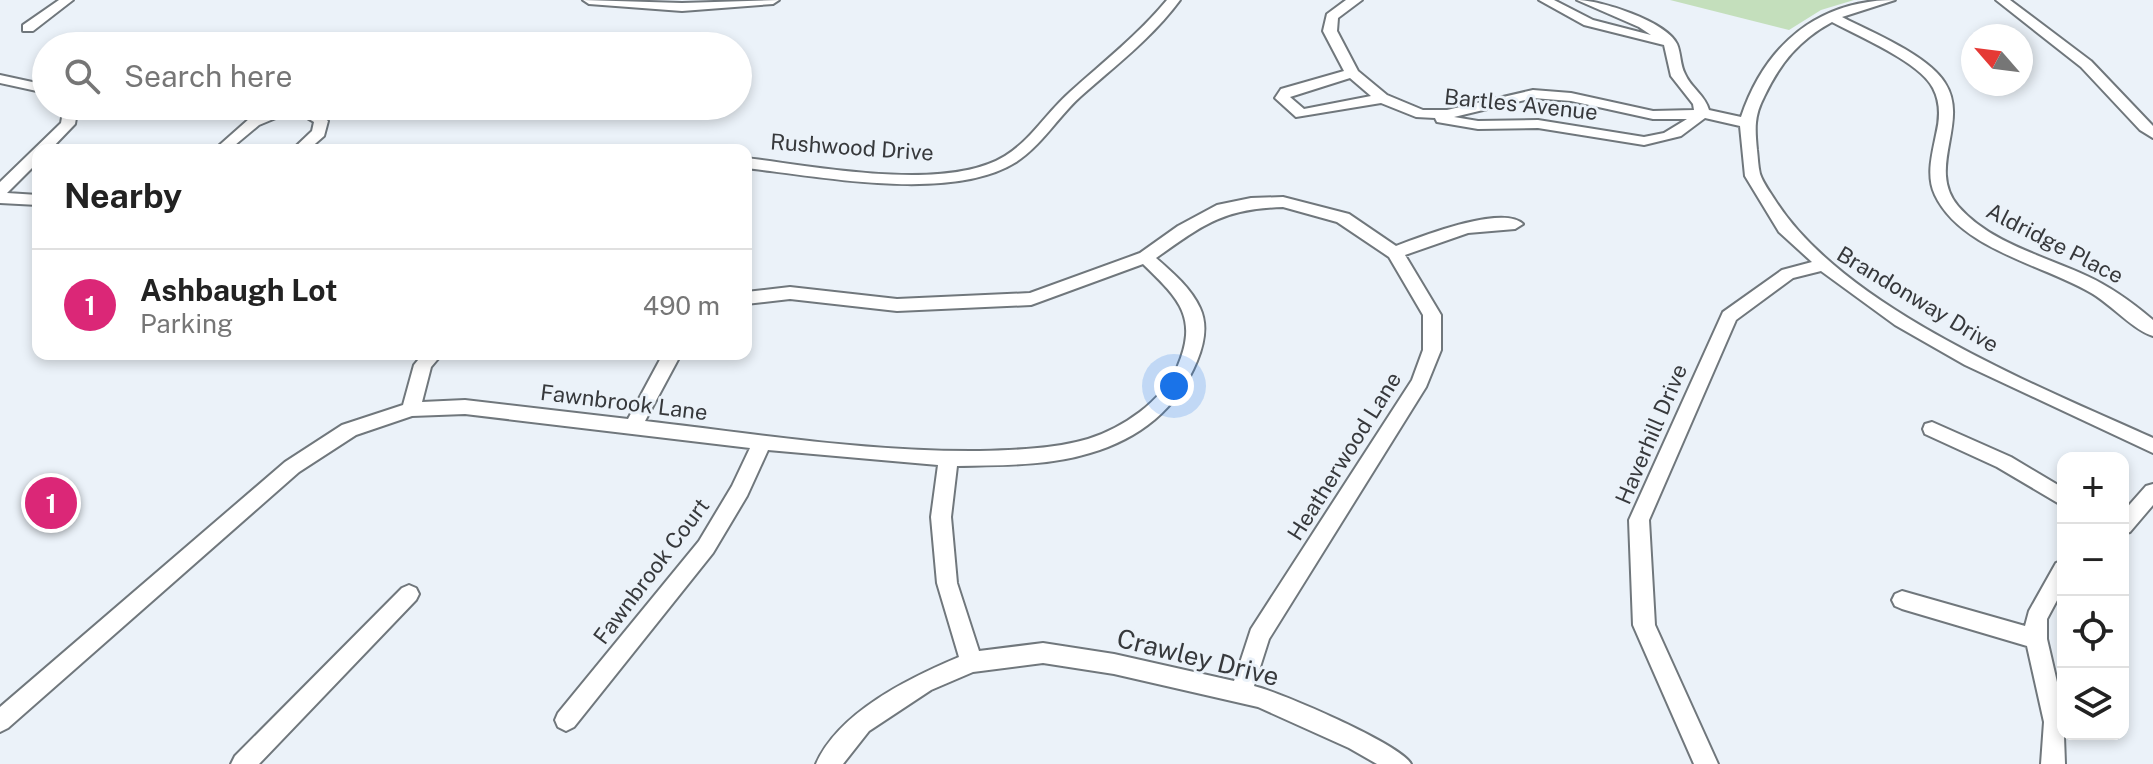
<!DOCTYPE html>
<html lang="en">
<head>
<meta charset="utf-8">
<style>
  :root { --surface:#fff; --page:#f2f2f2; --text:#222; --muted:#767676; --line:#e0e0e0; --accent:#db2777 }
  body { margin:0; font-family:"Public Sans",sans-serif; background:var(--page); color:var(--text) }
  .controls { position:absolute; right:24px; bottom:24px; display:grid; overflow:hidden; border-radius:16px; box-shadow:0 4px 12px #0003 }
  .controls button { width:72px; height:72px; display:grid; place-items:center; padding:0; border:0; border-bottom:2px solid var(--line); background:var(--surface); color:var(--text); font:40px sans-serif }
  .compass { position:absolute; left:1961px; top:24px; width:72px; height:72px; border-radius:50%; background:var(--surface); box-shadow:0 4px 12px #0003; rotate:298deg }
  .you { position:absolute; left:1174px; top:386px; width:28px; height:28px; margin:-20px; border:6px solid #fff; border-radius:50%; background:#1a73e8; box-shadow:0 0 0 12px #1a73e833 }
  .badge { display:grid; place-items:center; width:52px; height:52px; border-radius:50%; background:var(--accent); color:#fff; font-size:26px; font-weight:700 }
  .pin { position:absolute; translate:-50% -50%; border:4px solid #fff; box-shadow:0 2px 8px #0006 }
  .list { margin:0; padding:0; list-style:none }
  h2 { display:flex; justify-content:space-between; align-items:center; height:104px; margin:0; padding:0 32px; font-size:34px }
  h2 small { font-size:26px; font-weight:400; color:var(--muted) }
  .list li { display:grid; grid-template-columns:52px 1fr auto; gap:24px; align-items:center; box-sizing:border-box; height:112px; padding:0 32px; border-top:2px solid var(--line) }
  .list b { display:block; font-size:30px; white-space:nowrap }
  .list p { margin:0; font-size:26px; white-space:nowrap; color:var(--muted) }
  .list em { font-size:26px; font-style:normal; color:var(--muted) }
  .icon { flex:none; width:44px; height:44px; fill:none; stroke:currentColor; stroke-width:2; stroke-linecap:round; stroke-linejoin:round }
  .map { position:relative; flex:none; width:2153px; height:764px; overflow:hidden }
  .search { position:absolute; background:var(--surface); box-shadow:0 4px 12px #0003; left:32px; top:32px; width:720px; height:88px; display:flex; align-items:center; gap:20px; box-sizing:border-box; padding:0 28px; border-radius:44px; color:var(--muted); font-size:30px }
  .panel { position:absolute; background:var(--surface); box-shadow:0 4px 12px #0003; left:32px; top:144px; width:720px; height:216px; border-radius:16px }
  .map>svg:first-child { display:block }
  .green { fill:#c4dfbc }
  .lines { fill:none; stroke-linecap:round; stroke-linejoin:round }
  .minor-casing { stroke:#70777c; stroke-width:4 }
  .minor { fill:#fff; fill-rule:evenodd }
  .labels { text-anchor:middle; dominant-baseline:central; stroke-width:6; stroke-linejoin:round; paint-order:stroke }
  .street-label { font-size:22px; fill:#37393c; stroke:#ebf2f9 }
  .near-street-label { font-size:26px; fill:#37393c; stroke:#ebf2f9 }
</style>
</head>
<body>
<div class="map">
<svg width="2153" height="764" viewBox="0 0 2153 764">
  <rect width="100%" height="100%" fill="#ebf2f9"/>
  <path class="green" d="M 1670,0 L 1854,0 L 1821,10 L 1789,30 Z"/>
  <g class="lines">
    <defs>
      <path id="minor" d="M 59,0 L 73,0 L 33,31 L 23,31 L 23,25 Z
        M 583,0 L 682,3 L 779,0 L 773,4 L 682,11 L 589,4 Z
        M 1167,0 L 1180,0 C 1152,38 1115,66 1080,97 C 1058,117 1042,145 1016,162 C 951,203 819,176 746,168 L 746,158 C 814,166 945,193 1005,156 C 1031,140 1047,112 1070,92 C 1103,62 1138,35 1167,0 Z
        M 1346,0 L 1362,0 L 1338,18 L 1337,31 L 1358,71 L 1387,95 L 1423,110 L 1447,110 L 1533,90 L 1571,93 L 1653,111 L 1694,110 L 1693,104 L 1671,76 L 1664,45 L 1584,25 L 1539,0 L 1554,0 L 1593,20 L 1651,35 L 1639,27 L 1577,0 C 1600,0 1666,21 1677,44 C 1681,53 1680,65 1685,74 C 1691,88 1705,95 1709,110 L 1741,117 C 1765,45 1818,0 1895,0 L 1842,17 C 1871,32 1928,55 1945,83 C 1970,122 1926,168 1958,206 C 1990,243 2044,256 2087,276 C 2111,287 2133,303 2153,320 L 2153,336 C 2135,331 2111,305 2093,294 C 2045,265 1961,250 1935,195 C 1926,176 1932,155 1936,135 C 1940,119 1941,103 1933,88 C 1920,62 1858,36 1832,22 C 1799,40 1780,63 1764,97 C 1754,116 1755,129 1757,150 C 1758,158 1758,166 1760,174 C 1763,183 1770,192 1775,200 C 1844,309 2038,386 2153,438 L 2153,453 L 1965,365 L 1895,325 L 1821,271 L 1793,278 L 1736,320 L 1649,520 L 1655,625 L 1718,764 L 1694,764 L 1633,625 L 1629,520 L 1723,312 L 1782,270 L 1812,262 L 1779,232 L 1745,176 L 1740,126 L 1705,118 L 1681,136 L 1644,145 L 1538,128 L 1478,129 L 1437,122 L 1435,118 L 1416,117 L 1381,103 L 1296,117 L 1275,98 L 1281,89 L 1344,71 L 1323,31 L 1327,14 ZM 1350,78 L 1371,96 L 1304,109 L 1290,97 ZM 1533,98 L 1571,101 L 1653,119 L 1687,119 L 1664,133 L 1644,137 L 1538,120 L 1478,121 L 1454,117 Z
        M 1996,0 L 2010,0 L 2091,61 L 2153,126 L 2153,138 L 2140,130 L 2081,67 Z
        M 0,75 L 46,85 L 46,93 L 0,83 Z
        M 64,106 L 78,106 L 75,124 L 50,150 L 38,150 L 38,162 L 7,193 L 38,195 L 38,205 L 0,203 L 0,182 L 61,123 Z
        M 282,106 L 314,110 L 328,121 L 324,136 L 308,150 L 292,150 L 312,131 L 314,122 L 304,116 L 283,115 L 259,125 L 229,150 L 214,150 L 249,119 Z
        M 1283,197 L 1349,214 L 1396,246 C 1420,237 1503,204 1523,224 L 1515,229 L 1468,233 L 1405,255 L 1441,315 L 1441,350 L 1426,387 L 1269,639 L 1254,686 C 1280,692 1402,745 1411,764 L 1377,764 L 1349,748 L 1258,707 L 1114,674 L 1043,663 L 973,672 L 931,690 L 869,731 L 843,764 L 816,764 C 839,712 909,678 959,657 L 937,583 L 931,517 L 938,465 L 768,450 L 747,496 L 713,553 L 574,727 L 566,731 L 558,727 L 555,720 L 558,713 L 699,541 L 732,486 L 750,448 L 465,414 L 412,416 L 356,435 L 299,472 L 8,728 L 0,732 L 0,707 L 285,462 L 342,425 L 403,405 L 414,365 L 423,354 L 442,354 L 431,367 L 422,402 L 465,400 L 628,419 L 663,354 L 681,354 L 645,421 C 756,434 867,452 979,451 C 1015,450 1054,449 1088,439 C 1123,428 1161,402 1177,368 C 1199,317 1179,299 1143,264 L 1031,305 L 897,311 L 790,299 L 746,304 L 746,292 L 790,287 L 897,299 L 1030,293 L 1140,253 L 1178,226 L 1217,205 L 1251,198 ZM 1283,207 L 1337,222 L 1389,257 L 1423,315 L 1423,350 L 1412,380 L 1251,629 L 1234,681 L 1114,654 L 1043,643 L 979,651 L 957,583 L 951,517 L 957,466 C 1001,465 1048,466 1090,453 C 1139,439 1178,408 1197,361 C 1204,344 1208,325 1200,308 C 1191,288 1172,272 1156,258 C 1204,224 1223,209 1283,207 Z
        M 1932,422 L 2011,457 L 2063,488 L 2063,506 L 1997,467 L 1925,434 L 1923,429 L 1925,424 Z
        M 2153,484 L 2153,505 L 2130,532 L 2123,534 L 2123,512 L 2146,486 Z
        M 2063,560 L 2063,589 L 2047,619 L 2047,639 L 2063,708 L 2065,764 L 2041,764 L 2044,722 L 2027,646 L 1902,609 L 1895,606 L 1892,600 L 1895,594 L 1902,591 L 2025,626 L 2029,611 L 2056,563 Z
        M 409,585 L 416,588 L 419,594 L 416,600 L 259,764 L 231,764 L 235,756 L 402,588 Z"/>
    </defs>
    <use href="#minor" class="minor-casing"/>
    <use href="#minor" class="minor"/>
  </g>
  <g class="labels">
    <g class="street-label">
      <text transform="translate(1521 104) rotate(6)">Bartles Avenue</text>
      <text transform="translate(852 147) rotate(4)">Rushwood Drive</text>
      <text transform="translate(2055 243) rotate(27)">Aldridge Place</text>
      <text transform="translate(1918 299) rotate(31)">Brandonway Drive</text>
      <text transform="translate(624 402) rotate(7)">Fawnbrook Lane</text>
      <text transform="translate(1651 434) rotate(-67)">Haverhill Drive</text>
      <text transform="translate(1344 456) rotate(-58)">Heatherwood Lane</text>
      <text transform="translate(651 571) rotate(-53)">Fawnbrook Court</text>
    </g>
    <g class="near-street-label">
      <text transform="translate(1198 657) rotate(14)">Crawley Drive</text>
    </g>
  </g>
</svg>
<div class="controls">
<button>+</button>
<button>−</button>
<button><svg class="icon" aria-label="locate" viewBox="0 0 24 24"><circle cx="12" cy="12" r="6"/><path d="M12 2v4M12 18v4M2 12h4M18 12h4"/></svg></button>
<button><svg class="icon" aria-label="layers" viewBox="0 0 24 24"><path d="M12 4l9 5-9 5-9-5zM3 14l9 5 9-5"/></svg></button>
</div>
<svg class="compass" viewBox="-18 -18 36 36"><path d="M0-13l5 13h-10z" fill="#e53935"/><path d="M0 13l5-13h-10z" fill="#767676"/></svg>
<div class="you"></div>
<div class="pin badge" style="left:51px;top:503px">1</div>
<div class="search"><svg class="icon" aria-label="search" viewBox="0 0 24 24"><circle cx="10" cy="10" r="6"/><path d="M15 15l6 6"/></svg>Search here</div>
<section class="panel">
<h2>Nearby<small></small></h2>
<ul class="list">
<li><span class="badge">1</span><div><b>Ashbaugh Lot</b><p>Parking</p></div><em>490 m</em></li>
</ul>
</section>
</div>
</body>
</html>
